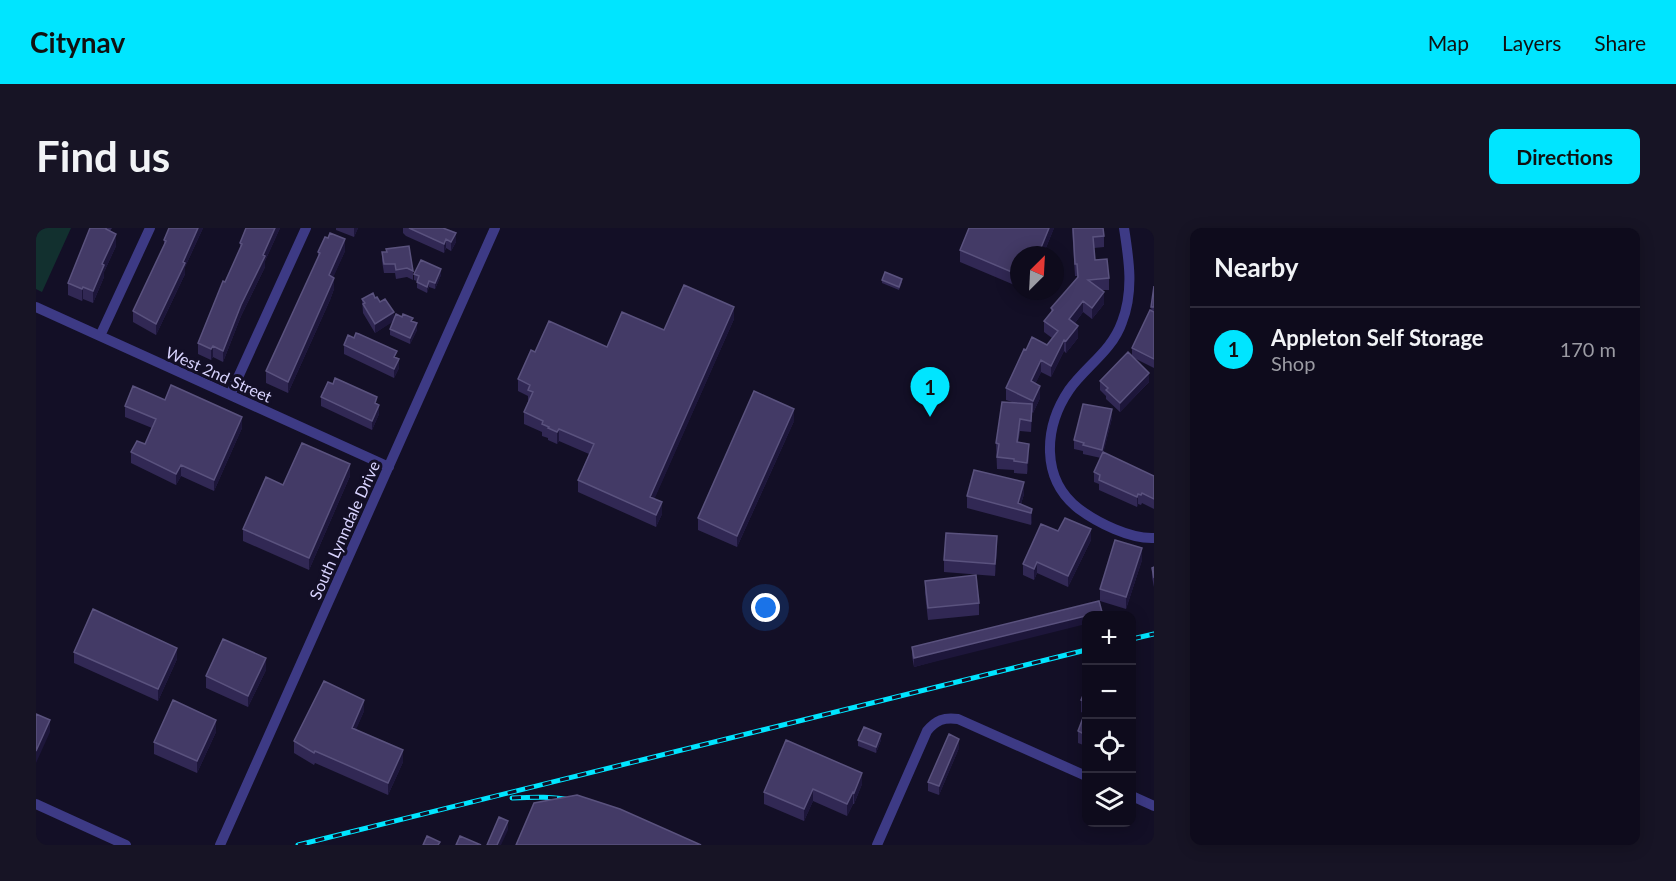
<!DOCTYPE html>
<html lang="en">
<head>
<meta charset="utf-8">
<style>
  :root { --surface:#0e0b1c; --page:#171425; --text:#f1f3f6; --muted:#9b9ba3; --line:#2e2b3b; --accent:#00e5ff }
  body { margin:0; font-family:Lato,sans-serif; background:var(--page); color:var(--text) }
  .controls { position:absolute; right:18px; bottom:18px; display:grid; overflow:hidden; border-radius:12px; box-shadow:0 3px 15px #0003 }
  .controls button { width:54px; height:54px; display:grid; place-items:center; padding:0; border:0; border-bottom:2px solid var(--line); background:var(--surface); color:var(--text); font:30px sans-serif }
  .compass { position:absolute; left:974px; top:18px; width:54px; height:54px; border-radius:50%; background:var(--surface); box-shadow:0 3px 15px #0003; rotate:24deg }
  .you { position:absolute; left:730px; top:380px; width:21px; height:21px; margin:-15px; border:4px solid #fff; border-radius:50%; background:#1a73e8; box-shadow:0 0 0 9px #1a73e833 }
  .badge { display:grid; place-items:center; width:39px; height:39px; border-radius:50%; background:var(--accent); color:#111; font-size:20px; font-weight:700 }
  .pin { position:absolute; translate:-50% -50px; filter:drop-shadow(0 2px 3px #0008) }
  .pin::after { content:''; position:absolute; top:32px; width:21px; height:18px; background:inherit; clip-path:polygon(0 0,100% 0,50% 100%) }
  .list { margin:0; padding:0; list-style:none }
  h2 { display:flex; justify-content:space-between; align-items:center; height:78px; margin:0; padding:0 24px; font-size:26px }
  h2 small { font-size:20px; font-weight:400; color:var(--muted) }
  .list li { display:grid; grid-template-columns:39px 1fr auto; gap:18px; align-items:center; box-sizing:border-box; height:84px; padding:0 24px; border-top:2px solid var(--line) }
  .list b { display:block; font-size:22px; white-space:nowrap }
  .list p { margin:0; font-size:20px; white-space:nowrap; color:var(--muted) }
  .list em { font-size:20px; font-style:normal; color:var(--muted) }
  .icon { flex:none; width:33px; height:33px; fill:none; stroke:currentColor; stroke-width:2; stroke-linecap:round; stroke-linejoin:round }
  .map { position:relative; flex:none; width:1118px; height:617px; overflow:hidden; border-radius:12px }
  header { display:flex; align-items:center; gap:36px; box-sizing:border-box; height:84px; padding:0 30px; background:var(--accent); color:#111 }
  header strong { font-size:28px }
  nav { display:flex; gap:33px; margin-inline-start:auto; font-size:21px }
  .intro { display:flex; align-items:center; justify-content:space-between; box-sizing:border-box; height:144px; padding:0 36px }
  h1 { margin:0; font-size:42px }
  .button { padding:15px 27px; border-radius:12px; background:var(--accent); color:#111; font-size:21px; font-weight:700 }
  main { display:flex; gap:36px; padding:0 36px }
  aside { flex:1; background:var(--surface); border-radius:12px; box-shadow:0 3px 15px #0003 }
  .map>svg:first-child { display:block }
  .green { fill:#12302f }
  .lines { fill:none; stroke-linecap:round; stroke-linejoin:round }
  .minor { stroke:#3d3a85; stroke-width:10 }
  .rail-casing { stroke:#00e5ff; stroke-width:5 }
  .rail { stroke:#130f26; stroke-width:3; stroke-dasharray:9; stroke-linecap:butt }
  .wall { fill:#312854 }
  .shaded-wall { fill:#1d163a }
  .building { fill:#433a66; stroke:#5a527e; stroke-width:1.5 }
  .labels { text-anchor:middle; dominant-baseline:central; stroke-width:6; stroke-linejoin:round; paint-order:stroke }
  .street-label { font-size:16px; fill:#d9d4ff; stroke:#130f26 }
</style>
</head>
<body>
<header>
<strong>Citynav</strong>
<nav><a>Map</a><a>Layers</a><a>Share</a></nav>
</header>
<div class="intro"><h1>Find us</h1><a class="button">Directions</a></div>
<main>
<div class="map">
<svg width="1118" height="617" viewBox="0 0 1118 617">
  <rect width="100%" height="100%" fill="#130f26"/>
  <path class="green" d="M 0,0 L 35,0 L 6,64 L 0,61 Z"/>
  <g class="lines">
    <path class="minor" d="M 1088,0 C 1093,32 1098,63 1086,94 C 1076,123 1050,138 1033,162 C 1008,199 1004,251 1043,281 C 1062,295 1094,311 1118,310
      M 0,79 L 353,239
      M 64,108 L 114,0
      M 194,167 L 270,0
      M 1096,568 L 1118,578
      M 0,576 L 90,617
      M 184,617 L 459,0
      M 841,617 L 891,503 C 900,492 908,489 922,491 L 1050,548"/>
    <defs>
      <path id="rail" d="M 1096,411 L 1118,406
        M 476,570 C 497,569 519,568 539,573
        M 262,617 L 1050,422"/>
    </defs>
    <use href="#rail" class="rail-casing"/>
    <use href="#rail" class="rail"/>
  </g>
  <path class="wall" d="M 54,0 L 76,0 L 74,3 L 80,18 L 68,44 L 68,49 L 57,75 L 47,71 L 46,73 L 32,67 L 32,55 Z
    M 133,0 L 167,0 L 149,39 L 149,46 L 120,107 L 97,94 L 97,83 L 128,19 L 128,12 Z
    M 210,0 L 244,0 L 229,33 L 229,39 L 205,88 L 187,134 L 177,129 L 175,132 L 162,126 L 162,115 L 204,21 L 204,15 Z
    M 300,0 L 322,0 L 318,9 L 300,2 Z
    M 367,0 L 407,0 L 420,14 L 415,23 L 410,20 L 408,25 L 370,8 L 367,5 Z
    M 933,0 L 1018,0 L 1007,27 L 983,27 L 983,59 L 924,34 L 924,22 Z
    M 1036,0 L 1068,8 L 1068,19 L 1058,20 L 1059,32 L 1073,50 L 1073,62 L 1065,62 L 1068,76 L 1056,91 L 1047,84 L 1039,95 L 1042,110 L 1030,125 L 1028,123 L 1015,149 L 1005,144 L 999,156 L 1004,170 L 997,185 L 996,184 L 995,204 L 984,203 L 982,215 L 993,228 L 991,246 L 978,245 L 978,242 L 961,241 L 960,215 L 976,174 L 970,172 L 970,160 L 990,122 L 1011,117 L 1016,110 L 1008,104 L 1008,93 L 1015,84 L 1015,80 L 1041,50 L 1041,48 L 1039,48 Z
    M 309,23 L 297,49 L 298,61 L 294,72 L 252,165 L 230,155 L 230,143 L 282,30 L 282,24 Z
    M 346,24 L 377,43 L 377,52 L 371,49 L 360,51 L 359,45 L 348,45 L 346,33 Z
    M 378,46 L 405,47 L 399,61 L 393,59 L 391,65 L 381,60 L 381,53 L 378,52 Z
    M 846,52 L 866,54 L 863,62 L 846,55 Z
    M 1118,58 L 1118,140 L 1098,130 L 1113,154 L 1084,184 L 1070,171 L 1070,168 L 1064,162 L 1064,153 L 1096,128 L 1096,120 L 1115,83 Z
    M 339,70 L 358,92 L 377,94 L 381,102 L 374,116 L 354,107 L 354,101 L 357,93 L 339,105 L 327,85 L 326,71 Z
    M 698,91 L 618,271 L 626,286 L 620,299 L 542,264 L 542,252 L 553,226 L 523,213 L 521,216 L 512,212 L 512,210 L 506,208 L 506,204 L 488,196 L 488,184 L 492,174 L 492,168 L 482,163 L 482,151 L 499,124 L 571,119 L 628,102 Z
    M 308,117 L 361,130 L 363,140 L 358,150 L 308,126 Z
    M 297,156 L 341,176 L 343,186 L 336,202 L 285,178 L 285,169 Z
    M 129,172 L 206,200 L 178,263 L 145,248 L 140,257 L 95,235 L 95,224 L 109,216 L 116,200 L 89,189 L 89,178 Z
    M 1076,190 L 1067,225 L 1118,248 L 1118,281 L 1106,275 L 1105,277 L 1102,276 L 1101,279 L 1063,262 L 1063,256 L 1058,254 L 1058,244 L 1065,230 L 1047,226 L 1047,223 L 1038,221 L 1038,212 Z
    M 758,193 L 701,319 L 662,302 L 662,290 Z
    M 314,248 L 273,342 L 207,313 L 207,301 L 247,257 Z
    M 988,266 L 985,276 L 996,281 L 996,293 L 995,297 L 931,280 L 931,268 Z
    M 1022,303 L 1055,312 L 1032,359 L 1001,345 L 998,352 L 987,347 L 987,336 Z
    M 961,320 L 959,348 L 908,344 L 908,332 Z
    M 1106,332 L 1090,381 L 1064,373 L 1064,361 Z
    M 1118,339 L 1118,359 L 1116,349 L 1116,340 Z
    M 889,353 L 943,375 L 943,387 L 892,392 L 889,365 Z
    M 1066,387 L 878,439 L 876,428 L 876,419 Z
    M 38,424 L 141,431 L 122,473 L 38,435 Z
    M 230,442 L 212,479 L 170,460 L 170,448 Z
    M 1050,460 L 1050,518 L 1042,515 L 1042,503 L 1049,486 L 1045,484 L 1045,472 Z
    M 328,483 L 320,501 L 367,534 L 352,567 L 279,535 L 278,537 L 258,525 L 258,513 Z
    M 180,504 L 161,545 L 118,526 L 118,514 Z
    M 822,512 L 845,512 L 840,525 L 822,518 Z
    M 923,520 L 903,567 L 892,563 L 892,554 Z
    M 826,556 L 818,576 L 817,576 L 811,588 L 777,573 L 768,593 L 728,576 L 728,564 Z"/>
  <path class="shaded-wall" d="M 162,0 L 167,0 L 149,39 L 149,46 L 120,107 L 120,96 Z
    M 239,0 L 244,0 L 229,33 L 229,39 L 205,88 L 187,134 L 187,123 L 205,77 Z
    M 318,0 L 322,0 L 318,9 Z
    M 1013,0 L 1018,0 L 1007,27 L 1002,27 Z
    M 420,5 L 420,14 L 415,23 L 415,14 Z
    M 80,6 L 80,18 L 68,44 L 68,49 L 57,75 L 57,63 L 66,36 Z
    M 309,11 L 309,23 L 293,59 L 293,47 Z
    M 410,11 L 410,20 L 408,25 L 408,16 Z
    M 405,41 L 405,47 L 399,61 L 399,55 Z
    M 298,50 L 298,61 L 294,72 L 252,165 L 252,154 Z
    M 393,53 L 393,59 L 391,65 L 391,59 Z
    M 47,59 L 47,71 L 46,73 L 46,61 Z
    M 1068,64 L 1068,76 L 1056,91 L 1056,80 Z
    M 1047,73 L 1047,84 L 1033,103 L 1033,91 Z
    M 698,79 L 698,91 L 614,281 L 614,269 Z
    M 358,84 L 358,93 L 339,105 L 339,96 Z
    M 381,95 L 381,102 L 374,116 L 374,110 Z
    M 1042,98 L 1042,110 L 1030,125 L 1030,113 Z
    M 1028,112 L 1028,123 L 1015,149 L 1015,138 Z
    M 177,118 L 177,129 L 175,132 L 175,121 Z
    M 363,131 L 363,140 L 358,150 L 358,141 Z
    M 1005,132 L 1005,144 L 995,165 L 995,153 Z
    M 1113,145 L 1113,154 L 1084,184 L 1084,175 Z
    M 1004,158 L 1004,170 L 997,185 L 997,173 Z
    M 996,176 L 996,188 L 995,204 L 995,193 Z
    M 343,177 L 343,186 L 336,202 L 336,193 Z
    M 758,181 L 758,193 L 701,319 L 701,308 Z
    M 1076,181 L 1076,190 L 1066,231 L 1066,222 Z
    M 206,189 L 206,200 L 178,263 L 178,252 Z
    M 523,201 L 523,213 L 521,216 L 521,204 Z
    M 993,216 L 993,228 L 991,246 L 991,235 Z
    M 314,236 L 314,248 L 273,342 L 273,330 Z
    M 145,237 L 145,248 L 140,257 L 140,246 Z
    M 988,254 L 988,266 L 983,282 L 982,275 Z
    M 1102,266 L 1102,276 L 1101,279 L 1101,269 Z
    M 626,274 L 626,286 L 620,299 L 620,287 Z
    M 996,281 L 996,293 L 995,297 L 995,285 Z
    M 1055,301 L 1055,312 L 1032,359 L 1032,348 Z
    M 961,308 L 961,320 L 959,348 L 959,336 Z
    M 1106,320 L 1106,332 L 1090,381 L 1090,369 Z
    M 1001,334 L 1001,345 L 998,352 L 998,341 Z
    M 1066,384 L 1066,387 L 1050,387 L 1050,396 L 878,439 L 878,430 Z
    M 141,420 L 141,431 L 122,473 L 122,461 Z
    M 230,430 L 230,442 L 212,479 L 212,468 Z
    M 328,472 L 328,483 L 316,511 L 316,500 Z
    M 14,492 L 14,504 L 0,535 L 0,523 Z
    M 180,492 L 180,504 L 161,545 L 161,533 Z
    M 845,506 L 845,512 L 840,525 L 840,519 Z
    M 923,511 L 923,520 L 903,567 L 903,558 Z
    M 367,522 L 367,534 L 352,567 L 352,555 Z
    M 826,545 L 826,556 L 818,576 L 818,565 Z
    M 777,561 L 777,573 L 768,593 L 768,581 Z
    M 817,564 L 817,576 L 811,588 L 811,576 Z
    M 472,593 L 472,602 L 465,617 L 461,617 Z"/>
  <path class="building" d="M 54,0 L 70,0 L 70,1 L 80,6 L 66,36 L 68,37 L 57,63 L 47,59 L 46,61 L 32,55 Z
    M 133,0 L 162,0 L 147,34 L 149,35 L 120,96 L 97,83 L 130,13 L 128,12 Z
    M 210,0 L 239,0 L 227,27 L 229,28 L 205,77 L 187,123 L 177,118 L 175,121 L 162,115 L 187,53 L 189,54 L 206,16 L 204,15 Z
    M 373,0 L 407,0 L 420,5 L 415,14 L 410,11 L 408,16 Z
    M 933,0 L 1013,0 L 1002,27 L 983,27 L 983,47 L 924,22 Z
    M 1037,0 L 1067,0 L 1068,8 L 1057,9 L 1059,32 L 1071,31 L 1073,50 L 1052,52 L 1068,64 L 1056,80 L 1047,73 L 1033,91 L 1042,98 L 1030,113 L 1028,112 L 1015,138 L 1005,132 L 995,153 L 1004,158 L 997,173 L 970,160 L 988,121 L 990,122 L 996,109 L 1011,117 L 1022,103 L 1008,93 L 1017,82 L 1015,80 L 1042,49 L 1041,36 L 1039,36 Z
    M 294,5 L 309,11 L 293,47 L 298,50 L 252,154 L 230,143 L 284,25 L 282,24 L 289,9 L 292,10 Z
    M 373,18 L 377,43 L 371,40 L 360,42 L 359,36 L 348,36 L 346,24 L 351,24 L 350,21 Z
    M 385,32 L 405,41 L 399,55 L 393,53 L 391,59 L 381,54 L 383,48 L 378,46 Z
    M 849,44 L 866,51 L 863,59 L 846,52 Z
    M 648,57 L 698,79 L 614,269 L 626,274 L 620,287 L 542,252 L 558,216 L 523,201 L 521,204 L 512,200 L 513,199 L 506,196 L 507,193 L 488,184 L 497,164 L 492,162 L 494,157 L 482,151 L 495,122 L 499,124 L 513,93 L 571,119 L 586,84 L 628,102 Z
    M 1118,58 L 1118,79 L 1115,79 Z
    M 337,65 L 339,70 L 341,69 L 344,74 L 349,71 L 358,84 L 339,96 L 327,76 L 329,75 L 326,71 Z
    M 1114,82 L 1118,84 L 1118,131 L 1096,120 Z
    M 360,86 L 366,89 L 367,86 L 377,90 L 375,93 L 381,95 L 374,110 L 354,101 Z
    M 320,105 L 323,106 L 361,123 L 358,129 L 363,131 L 358,141 L 308,117 L 312,107 L 318,110 Z
    M 1092,124 L 1113,145 L 1084,175 L 1070,162 L 1072,160 L 1064,153 Z
    M 299,150 L 341,169 L 339,175 L 343,177 L 336,193 L 285,169 L 292,154 L 297,156 Z
    M 135,157 L 206,189 L 178,252 L 145,237 L 140,246 L 95,224 L 101,213 L 109,216 L 120,191 L 89,178 L 97,158 L 129,172 Z
    M 718,163 L 758,181 L 701,308 L 662,290 Z
    M 966,174 L 996,176 L 995,193 L 984,191 L 981,214 L 993,216 L 991,235 L 978,233 L 978,231 L 961,229 L 963,216 L 960,215 Z
    M 1047,176 L 1076,181 L 1066,222 L 1047,217 L 1048,215 L 1038,212 Z
    M 266,215 L 314,236 L 273,330 L 207,301 L 230,249 L 247,257 Z
    M 1067,224 L 1118,248 L 1118,271 L 1106,265 L 1105,267 L 1102,266 L 1101,269 L 1063,252 L 1064,247 L 1058,244 Z
    M 938,242 L 988,254 L 982,275 L 996,281 L 995,285 L 931,268 Z
    M 1029,290 L 1055,301 L 1032,348 L 1001,334 L 998,341 L 987,336 L 1005,296 L 1022,303 Z
    M 910,305 L 961,308 L 959,336 L 908,332 Z
    M 1079,312 L 1106,320 L 1090,369 L 1064,361 Z
    M 1118,339 L 1118,350 L 1116,340 Z
    M 940,347 L 943,375 L 892,380 L 889,353 Z
    M 1063,373 L 1066,384 L 878,430 L 876,419 Z
    M 57,381 L 141,420 L 122,461 L 38,424 Z
    M 187,411 L 230,430 L 212,468 L 170,448 Z
    M 288,453 L 328,472 L 316,500 L 367,522 L 352,555 L 279,523 L 278,525 L 258,513 Z
    M 1050,460 L 1050,474 L 1045,472 Z
    M 137,472 L 180,492 L 161,533 L 118,514 Z
    M 1050,482 L 1050,507 L 1042,503 Z
    M 0,486 L 14,492 L 0,523 Z
    M 828,499 L 845,506 L 840,519 L 822,512 Z
    M 913,506 L 923,511 L 903,558 L 892,554 Z
    M 750,512 L 826,545 L 818,565 L 817,564 L 811,576 L 777,561 L 768,581 L 728,564 Z
    M 541,567 L 584,581 L 665,617 L 480,617 L 498,575 Z
    M 463,589 L 472,593 L 461,617 L 451,617 Z
    M 391,608 L 404,614 L 402,617 L 387,617 Z
    M 424,608 L 445,617 L 420,617 Z"/>
  <g class="labels">
    <g class="street-label">
      <text transform="translate(183 146) rotate(24)">West 2nd Street</text>
      <text transform="translate(308 302) rotate(-66)">South Lynndale Drive</text>
    </g>
  </g>
</svg>
<div class="controls">
<button>+</button>
<button>−</button>
<button><svg class="icon" aria-label="locate" viewBox="0 0 24 24"><circle cx="12" cy="12" r="6"/><path d="M12 2v4M12 18v4M2 12h4M18 12h4"/></svg></button>
<button><svg class="icon" aria-label="layers" viewBox="0 0 24 24"><path d="M12 4l9 5-9 5-9-5zM3 14l9 5 9-5"/></svg></button>
</div>
<svg class="compass" viewBox="-18 -18 36 36"><path d="M0-13l5 13h-10z" fill="#e53935"/><path d="M0 13l5-13h-10z" fill="#9b9ba3"/></svg>
<div class="you"></div>
<div class="pin badge" style="left:894px;top:189px">1</div>
</div>
<aside>
<h2>Nearby<small></small></h2>
<ul class="list">
<li><span class="badge">1</span><div><b>Appleton Self Storage</b><p>Shop</p></div><em>170 m</em></li>
</ul>
</aside>
</main>
</body>
</html>
